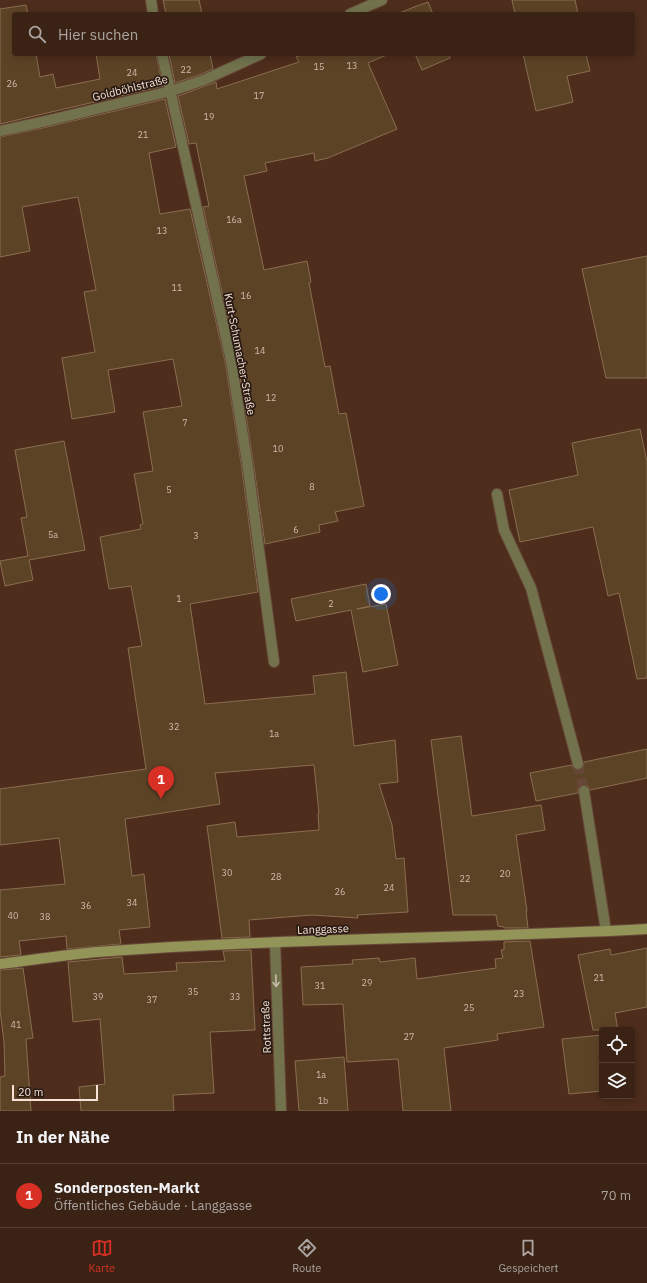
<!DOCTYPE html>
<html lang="de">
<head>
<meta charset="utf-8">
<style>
  :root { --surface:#3a2215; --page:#452f22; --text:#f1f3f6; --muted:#aba4a0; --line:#543f34; --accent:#d93025 }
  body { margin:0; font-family:"IBM Plex Sans",sans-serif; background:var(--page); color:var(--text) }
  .controls { position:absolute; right:12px; bottom:12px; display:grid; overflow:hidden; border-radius:4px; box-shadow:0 2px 10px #0003 }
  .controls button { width:36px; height:36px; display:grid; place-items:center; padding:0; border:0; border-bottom:1px solid var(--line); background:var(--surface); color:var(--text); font:20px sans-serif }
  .scale { position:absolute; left:12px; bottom:10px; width:86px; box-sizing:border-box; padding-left:4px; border:2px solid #f7e2d7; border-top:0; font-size:11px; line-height:14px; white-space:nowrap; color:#f7e2d7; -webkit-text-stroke:3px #291a12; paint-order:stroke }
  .you { position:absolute; left:381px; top:594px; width:14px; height:14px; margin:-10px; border:3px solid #fff; border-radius:50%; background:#1a73e8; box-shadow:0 0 0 6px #1a73e833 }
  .badge { display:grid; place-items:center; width:26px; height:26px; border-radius:50%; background:var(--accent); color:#fff; font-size:13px; font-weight:700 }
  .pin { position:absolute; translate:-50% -33px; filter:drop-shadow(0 1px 2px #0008) }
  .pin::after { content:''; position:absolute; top:21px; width:14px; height:12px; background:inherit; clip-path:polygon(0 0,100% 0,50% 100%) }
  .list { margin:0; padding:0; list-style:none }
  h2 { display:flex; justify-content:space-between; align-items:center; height:52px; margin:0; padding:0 16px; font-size:17px }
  h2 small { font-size:13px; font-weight:400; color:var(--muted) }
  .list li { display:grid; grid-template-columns:26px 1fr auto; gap:12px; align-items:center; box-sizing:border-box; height:64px; padding:0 16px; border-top:1px solid var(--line) }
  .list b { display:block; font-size:15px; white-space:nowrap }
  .list p { margin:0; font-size:13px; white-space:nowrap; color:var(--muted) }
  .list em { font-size:13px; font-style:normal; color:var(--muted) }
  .icon { flex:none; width:22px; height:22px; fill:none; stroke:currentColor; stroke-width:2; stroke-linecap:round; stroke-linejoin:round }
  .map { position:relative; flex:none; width:647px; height:1111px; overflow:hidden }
  .search { position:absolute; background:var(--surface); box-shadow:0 2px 10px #0003; left:12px; right:12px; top:12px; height:44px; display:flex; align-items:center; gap:10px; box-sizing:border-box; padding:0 14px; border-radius:4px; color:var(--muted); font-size:15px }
  .sheet { height:116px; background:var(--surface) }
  nav { display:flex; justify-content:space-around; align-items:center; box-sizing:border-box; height:56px; border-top:1px solid var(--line); background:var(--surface); font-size:11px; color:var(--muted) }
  nav a { display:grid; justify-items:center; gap:2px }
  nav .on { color:var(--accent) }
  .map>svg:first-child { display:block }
  .building { fill:#5d4326; stroke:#8a6e50 }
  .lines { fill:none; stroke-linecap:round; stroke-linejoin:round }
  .minor-tunnel { stroke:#674838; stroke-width:10; stroke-dasharray:10 5; stroke-linecap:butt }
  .minor-casing { stroke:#694a3a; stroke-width:12 }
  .secondary-casing { stroke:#694a3a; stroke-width:12 }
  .minor { stroke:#72734d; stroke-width:10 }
  .secondary { stroke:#939457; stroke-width:10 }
  .oneway { stroke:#c8bba7 }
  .labels { text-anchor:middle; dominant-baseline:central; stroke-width:3.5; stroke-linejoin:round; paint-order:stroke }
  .number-label { font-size:9px; fill:#d0baab }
  .street-label { font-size:11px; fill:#f7e2d7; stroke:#291a12 }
</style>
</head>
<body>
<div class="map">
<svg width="647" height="1111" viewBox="0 0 647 1111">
  <rect width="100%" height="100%" fill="#4e2d1c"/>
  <path class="building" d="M 163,0 L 199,0 L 202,14 L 166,14 Z
    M 512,0 L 575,0 L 578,14 L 515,14 Z
    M 428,2 L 433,14 L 397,14 L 414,7 Z
    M 26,5 L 28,14 L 14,14 L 14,54 L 36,54 L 40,77 L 53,74 L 56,88 L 100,79 L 96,54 L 156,54 L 163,86 L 0,124 L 0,9 Z
    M 169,54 L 210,54 L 213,69 L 202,74 L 175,83 Z
    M 304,54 L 389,54 L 368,63 L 397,129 L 328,158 L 315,161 L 314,153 L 265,163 L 267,171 L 244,176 L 264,270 L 307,261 L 311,282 L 309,283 L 325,367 L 330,366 L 339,414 L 346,413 L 364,506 L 335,512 L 338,521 L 319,525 L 320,532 L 265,544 L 254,467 L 237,359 L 203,207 L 209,206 L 196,143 L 189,144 L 178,96 L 216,82 L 217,89 L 299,62 L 296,57 Z
    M 415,54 L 449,54 L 450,58 L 422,70 Z
    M 523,54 L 586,54 L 590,71 L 567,76 L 573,102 L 536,111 Z
    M 165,99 L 176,147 L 149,153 L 160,214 L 190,209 L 225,361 L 242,469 L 258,592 L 190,604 L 205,704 L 315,694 L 313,676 L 346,672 L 354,746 L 395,740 L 398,782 L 379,784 L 392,825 L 396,859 L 404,858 L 408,912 L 357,915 L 358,918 L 312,915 L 249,920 L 250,937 L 222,938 L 207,826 L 235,822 L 237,837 L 319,830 L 318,813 L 319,813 L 314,765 L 215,773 L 220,804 L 125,819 L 132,876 L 144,874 L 150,927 L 119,930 L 121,944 L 67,949 L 66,936 L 19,941 L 21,955 L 0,957 L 0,890 L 65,884 L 59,838 L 0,845 L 0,789 L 146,769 L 128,648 L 142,646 L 131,586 L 109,589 L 100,537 L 141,529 L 140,525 L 143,524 L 134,474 L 153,471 L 143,412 L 182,406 L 173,359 L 108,370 L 115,412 L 72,419 L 62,358 L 95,352 L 84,292 L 96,290 L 78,197 L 22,207 L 30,251 L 0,257 L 0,137 L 47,127 Z
    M 647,256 L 647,378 L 606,378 L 582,269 Z
    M 640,429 L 647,462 L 647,678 L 637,679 L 619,593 L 608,596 L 593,527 L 520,542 L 509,490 L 578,475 L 572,443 Z
    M 64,441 L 85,550 L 29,560 L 33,580 L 5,586 L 0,561 L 28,556 L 21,518 L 27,517 L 15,450 Z
    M 366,584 L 370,606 L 357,609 L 386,604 L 398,665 L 363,672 L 351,610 L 296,621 L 291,599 Z
    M 461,736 L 472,816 L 541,805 L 545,830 L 516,835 L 527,911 L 526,911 L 528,928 L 504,928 L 504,927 L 498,926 L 496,915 L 453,915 L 431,740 Z
    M 647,749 L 647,778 L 590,790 L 587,785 L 583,785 L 578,788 L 578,793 L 536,801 L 530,773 L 572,765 L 574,769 L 579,770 L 583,768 L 584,762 Z
    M 530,941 L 544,1027 L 497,1034 L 498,1040 L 444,1048 L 451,1111 L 403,1111 L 398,1059 L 347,1062 L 343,1004 L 303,1005 L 301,967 L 353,964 L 352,960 L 379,958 L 380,962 L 415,958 L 417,979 L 496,968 L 495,959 L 503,958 L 501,950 L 504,950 L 504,942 Z
    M 647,948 L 647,1007 L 615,1013 L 618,1030 L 593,1030 L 578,955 L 610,949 L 611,955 Z
    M 251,950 L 255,1030 L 210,1032 L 214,1093 L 173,1095 L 174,1111 L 81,1111 L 79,1087 L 105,1084 L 100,1019 L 73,1022 L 68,962 L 122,957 L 124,974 L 177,971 L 176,963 L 225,961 L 223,951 Z
    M 23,968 L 33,1038 L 26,1039 L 31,1111 L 0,1111 L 0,1077 L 5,1076 L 4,1042 L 0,1010 L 0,970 Z
    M 602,1035 L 602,1091 L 569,1094 L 562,1039 Z
    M 344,1057 L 348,1111 L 299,1111 L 295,1061 Z"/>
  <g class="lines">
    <path class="minor-tunnel" d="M 578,764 L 584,791"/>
    <defs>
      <path id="minor" d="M 151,0 L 153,14
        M 350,14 L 382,0
        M 162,54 L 231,360 L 248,468 L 274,662
        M 0,131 L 46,121 L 171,91 L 204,80 L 261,54
        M 497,494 L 504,530 L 531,588 L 578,764
        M 584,791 L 606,931
        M 275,942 L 281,1111"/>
      <path id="secondary" d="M 0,964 C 32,960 65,955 97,952 C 280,938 464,939 647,929"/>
    </defs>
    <use href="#minor" class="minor-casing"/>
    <use href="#secondary" class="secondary-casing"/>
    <use href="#minor" class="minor"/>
    <use href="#secondary" class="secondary"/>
  </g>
  <defs><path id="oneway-shaft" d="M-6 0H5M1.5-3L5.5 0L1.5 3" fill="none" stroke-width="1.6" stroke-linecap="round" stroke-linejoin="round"/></defs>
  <use class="oneway" href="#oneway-shaft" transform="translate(276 981) rotate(88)"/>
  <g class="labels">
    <g class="number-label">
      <text x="352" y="65">13</text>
      <text x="319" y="66">15</text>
      <text x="186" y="69">22</text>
      <text x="132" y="72">24</text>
      <text x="12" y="83">26</text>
      <text x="259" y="95">17</text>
      <text x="209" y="116">19</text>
      <text x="143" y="134">21</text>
      <text x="234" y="219">16a</text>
      <text x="162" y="230">13</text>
      <text x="177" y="287">11</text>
      <text x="246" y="295">16</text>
      <text x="260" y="350">14</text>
      <text x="271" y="397">12</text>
      <text x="185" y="422">7</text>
      <text x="278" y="448">10</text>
      <text x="312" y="486">8</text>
      <text x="169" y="489">5</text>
      <text x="296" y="529">6</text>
      <text x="53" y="534">5a</text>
      <text x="196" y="535">3</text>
      <text x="179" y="598">1</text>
      <text x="331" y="603">2</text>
      <text x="174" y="726">32</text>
      <text x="274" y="733">1a</text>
      <text x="227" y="872">30</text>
      <text x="505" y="873">20</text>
      <text x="276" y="876">28</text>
      <text x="465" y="878">22</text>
      <text x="389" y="887">24</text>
      <text x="340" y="891">26</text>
      <text x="132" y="902">34</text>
      <text x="86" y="905">36</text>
      <text x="13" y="915">40</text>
      <text x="45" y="916">38</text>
      <text x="599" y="977">21</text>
      <text x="367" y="982">29</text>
      <text x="320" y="985">31</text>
      <text x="193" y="991">35</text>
      <text x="519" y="993">23</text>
      <text x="98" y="996">39</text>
      <text x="235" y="996">33</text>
      <text x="152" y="999">37</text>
      <text x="469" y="1007">25</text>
      <text x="16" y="1024">41</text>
      <text x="409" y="1036">27</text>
      <text x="321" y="1074">1a</text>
      <text x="323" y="1100">1b</text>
    </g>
    <g class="street-label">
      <text transform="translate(130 88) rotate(-14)">Goldböhlstraße</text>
      <text transform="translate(240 354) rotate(79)">Kurt-Schumacher-Straße</text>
      <text transform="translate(323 929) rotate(-2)">Langgasse</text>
      <text transform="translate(266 1027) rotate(-92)">Rottstraße</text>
    </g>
  </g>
</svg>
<div class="controls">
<button><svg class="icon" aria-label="locate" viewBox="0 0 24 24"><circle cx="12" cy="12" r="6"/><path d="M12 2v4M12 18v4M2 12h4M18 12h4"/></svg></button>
<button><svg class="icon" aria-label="layers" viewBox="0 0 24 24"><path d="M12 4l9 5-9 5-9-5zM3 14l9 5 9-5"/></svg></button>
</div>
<div class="scale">20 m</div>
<div class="you"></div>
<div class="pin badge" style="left:161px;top:799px">1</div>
<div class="search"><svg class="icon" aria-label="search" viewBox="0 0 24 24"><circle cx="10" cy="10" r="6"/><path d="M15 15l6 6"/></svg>Hier suchen</div>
</div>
<section class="sheet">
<h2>In der Nähe<small></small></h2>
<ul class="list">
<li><span class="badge">1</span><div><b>Sonderposten-Markt</b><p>Öffentliches Gebäude · Langgasse</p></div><em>70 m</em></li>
</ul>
</section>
<nav>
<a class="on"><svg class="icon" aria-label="map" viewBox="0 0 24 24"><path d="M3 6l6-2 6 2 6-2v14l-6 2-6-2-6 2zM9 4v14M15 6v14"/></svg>Karte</a>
<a><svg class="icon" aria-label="directions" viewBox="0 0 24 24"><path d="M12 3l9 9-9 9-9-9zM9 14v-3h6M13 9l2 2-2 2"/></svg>Route</a>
<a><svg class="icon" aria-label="saved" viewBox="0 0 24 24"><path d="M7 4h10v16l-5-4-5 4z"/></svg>Gespeichert</a>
</nav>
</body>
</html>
